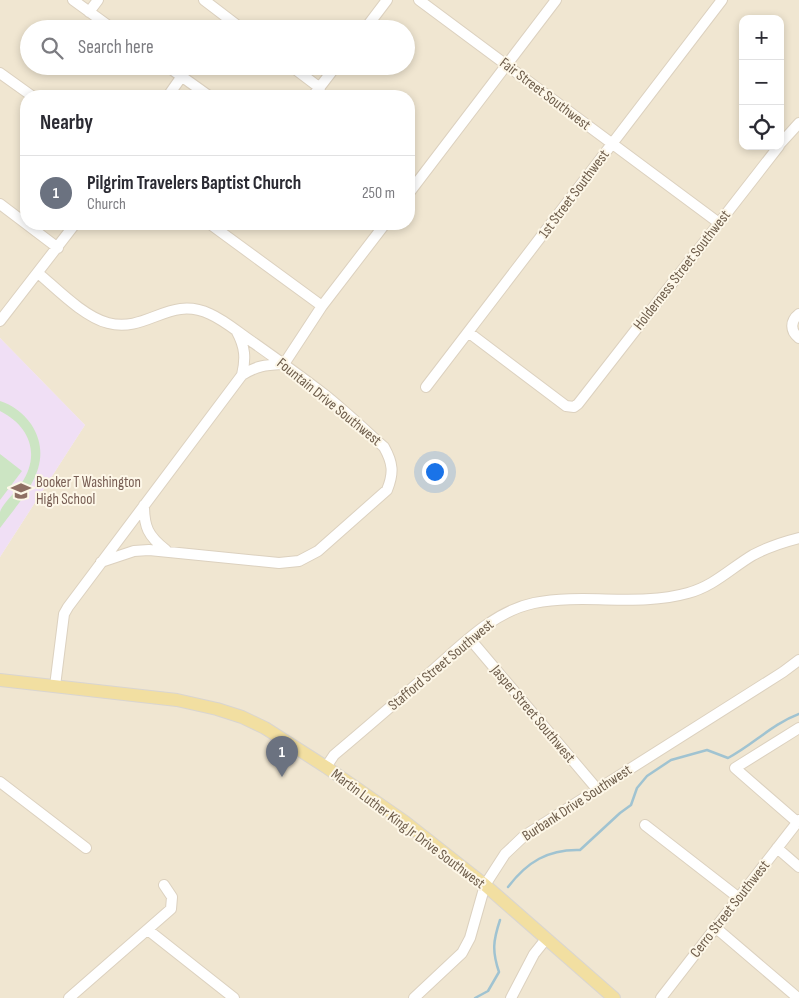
<!DOCTYPE html>
<html lang="en">
<head>
<meta charset="utf-8">
<style>
  :root { --surface:#fff; --page:#f7f7f7; --text:#2b2b33; --muted:#7c7c81; --line:#e1e1e2; --accent:#795341 }
  body { margin:0; font-family:"Sofia Sans Condensed",sans-serif; background:var(--page); color:var(--text) }
  .controls { position:absolute; right:15px; top:15px; display:grid; overflow:hidden; border-radius:10px; box-shadow:0 2px 8px #0003 }
  .controls button { width:45px; height:45px; display:grid; place-items:center; padding:0; border:0; border-bottom:1px solid var(--line); background:var(--surface); color:var(--text); font:25px sans-serif }
  .you { position:absolute; left:434px; top:471px; width:18px; height:18px; margin:-12px; border:4px solid #fff; border-radius:50%; background:#1a73e8; box-shadow:0 0 0 8px #1a73e833 }
  .badge { display:grid; place-items:center; width:32px; height:32px; border-radius:50%; background:var(--accent); color:#fff; font-size:16px; font-weight:700 }
  .pin { position:absolute; translate:-50% -41px; filter:drop-shadow(0 1px 2px #0008) }
  .pin::after { content:''; position:absolute; top:26px; width:18px; height:15px; background:inherit; clip-path:polygon(0 0,100% 0,50% 100%) }
  .list { margin:0; padding:0; list-style:none }
  h2 { display:flex; justify-content:space-between; align-items:center; height:65px; margin:0; padding:0 20px; font-size:21px }
  h2 small { font-size:16px; font-weight:400; color:var(--muted) }
  .list li { display:grid; grid-template-columns:32px 1fr auto; gap:15px; align-items:center; box-sizing:border-box; height:75px; padding:0 20px; border-top:1px solid var(--line) }
  .list b { display:block; font-size:19px; white-space:nowrap }
  .list p { margin:0; font-size:16px; white-space:nowrap; color:var(--muted) }
  .list em { font-size:16px; font-style:normal; color:var(--muted) }
  .icon { flex:none; width:28px; height:28px; fill:none; stroke:currentColor; stroke-width:2; stroke-linecap:round; stroke-linejoin:round }
  .map { position:relative; flex:none; width:799px; height:998px; overflow:hidden }
  .search { position:absolute; background:var(--surface); box-shadow:0 2px 8px #0003; left:20px; top:20px; width:395px; height:55px; display:flex; align-items:center; gap:12px; box-sizing:border-box; padding:0 18px; border-radius:28px; color:var(--muted); font-size:19px }
  .panel { position:absolute; background:var(--surface); box-shadow:0 2px 8px #0003; left:20px; top:90px; width:395px; height:140px; border-radius:20px }
  .map>svg:first-child { display:block }
  .residential { fill:#f0e6d1; fill-rule:evenodd }
  .education { fill:#f0dff5 }
  .green { fill:#cce5c3 }
  .lines { fill:none; stroke-linecap:round; stroke-linejoin:round }
  .stream { stroke:#a0c3d1; stroke-width:2.5 }
  .minor-casing { stroke:#dcd1bf; stroke-width:12 }
  .major-casing { stroke:#d9d5d0; stroke-width:14 }
  .minor { stroke:#fff; stroke-width:10 }
  .major { stroke:#f2dfa1; stroke-width:12 }
  .labels { text-anchor:middle; dominant-baseline:central; stroke-width:4; stroke-linejoin:round; paint-order:stroke }
  .street-label { font-size:15px; fill:#6e5d4b; stroke:#fdf7e8 }
  .education-label { font-size:15px; fill:#785e54; stroke:#fdf7e8; text-anchor:start }
</style>
</head>
<body>
<div class="map">
<svg width="799" height="998" viewBox="0 0 799 998">
  <rect width="100%" height="100%" fill="#f9f4e2"/>
  <path class="residential" d="M 0,0 L 799,0 L 799,998 L 0,998 L 0,557 L 85,425 L 0,338 ZM 743,19 L 780,19 L 780,146 L 743,146 ZM 29,29 L 406,29 L 406,66 L 29,66 ZM 26,96 L 409,96 L 409,224 L 26,224 Z"/>
  <path class="education" d="M 0,338 L 85,425 L 0,557 Z"/>
  <path class="green" d="M 0,401 C 13,405 23,413 31,424 C 57,464 23,497 0,528 C 0,523 0,516 0,512 C 2,504 16,492 21,484 C 41,455 30,426 0,411 Z
    M 0,454 L 22,471 L 0,500 Z"/>
  <g class="lines">
    <path class="stream" d="M 508,887 C 527,862 548,849 580,850 L 620,813 L 631,805 L 637,788 L 647,776 L 671,760 L 707,750 L 728,758 C 753,745 772,724 799,714
      M 475,998 L 488,991 L 499,972 C 492,951 493,941 500,920"/>
    <defs>
      <path id="minor" d="M 73,0 L 113,29
        M 204,0 L 242,29
        M 419,0 L 719,223
        M 89,12 L 98,0
        M 365,29 L 387,0
        M 167,66 L 209,96
        M 291,66 L 320,88
        M 0,73 L 32,96
        M 168,96 L 182,76
        M 313,96 L 336,66
        M 780,144 L 799,123
        M 409,193 L 556,0
        M 0,204 L 58,248
        M 210,224 L 322,306
        M 38,273 C 57,289 84,317 108,323 C 148,333 169,295 210,314 C 226,321 240,334 254,343 C 278,360 302,377 325,395 C 345,411 365,430 384,447 C 393,463 394,473 387,490 L 318,551 L 299,561 L 279,563 L 149,550 L 134,551 L 101,562
        M 799,314 C 790,321 790,331 799,338
        M 0,321 L 75,224
        M 237,332 C 245,347 246,358 242,375
        M 468,332 L 566,406 L 574,407 L 578,404 L 779,146
        M 426,387 L 722,0
        M 144,505 C 144,527 148,536 166,550
        M 470,639 L 597,789
        M 55,686 L 64,614 L 68,607 L 242,375 C 258,365 266,365 284,364 L 322,306 L 385,224
        M 326,767 L 334,755 C 365,729 395,703 426,676 C 458,649 491,612 534,603 C 585,593 638,607 688,593 C 714,586 731,568 753,555 C 768,547 783,542 799,538
        M 0,782 L 86,848
        M 797,822 L 735,768 L 799,728
        M 645,825 L 739,898
        M 777,848 L 799,867
        M 716,928 L 798,998
        M 148,930 L 234,998
        M 69,998 L 171,909 L 172,897 L 164,885
        M 414,998 L 462,953 L 470,938 L 485,885 L 505,854 L 524,836 L 783,672 L 799,660
        M 511,998 L 534,954 L 546,939
        M 661,998 L 799,820"/>
      <path id="major" d="M 0,680 L 177,700 L 217,709 L 242,717 L 265,728 L 326,767 L 405,822 L 485,885 L 614,998"/>
    </defs>
    <use href="#minor" class="minor-casing"/>
    <use href="#major" class="major-casing"/>
    <use href="#minor" class="minor"/>
    <use href="#major" class="major"/>
  </g>
  <defs>
    <symbol id="school-bare" viewBox="-9 -9 18 18"><path d="M0-5L7-2L0 1L-7-2ZM-4 1L0 2.5L4 1V4Q0 6-4 4Z" fill="#8d6e63" stroke="#fdf7e8" stroke-width="2.5" paint-order="stroke"/></symbol>
  </defs>
  <g fill-rule="evenodd">
    <use href="#school-bare" x="7" y="477" width="28" height="28"/>
  </g>
  <g class="labels">
    <g class="street-label">
      <text transform="translate(545 94) rotate(37)">Fair Street Southwest</text>
      <text transform="translate(574 194) rotate(-53)">1st Street Southwest</text>
      <text transform="translate(682 270) rotate(-52)">Holderness Street Southwest</text>
      <text transform="translate(329 402) rotate(39)">Fountain Drive Southwest</text>
      <text transform="translate(441 665) rotate(-40)">Stafford Street Southwest</text>
      <text transform="translate(533 714) rotate(50)">Jasper Street Southwest</text>
      <text transform="translate(577 803) rotate(-33)">Burbank Drive Southwest</text>
      <text transform="translate(408 829) rotate(37)">Martin Luther King Jr Drive Southwest</text>
      <text transform="translate(730 909) rotate(-52)">Cerro Street Southwest</text>
    </g>
    <g class="education-label">
      <text x="36" y="482">Booker T Washington<tspan x="36" dy="17">High School</tspan></text>
    </g>
  </g>
</svg>
<div class="controls">
<button>+</button>
<button>−</button>
<button><svg class="icon" aria-label="locate" viewBox="0 0 24 24"><circle cx="12" cy="12" r="6"/><path d="M12 2v4M12 18v4M2 12h4M18 12h4"/></svg></button>
</div>
<div class="you"></div>
<div class="pin badge" style="left:282px;top:777px;background:#6b7280">1</div>
<div class="search"><svg class="icon" aria-label="search" viewBox="0 0 24 24"><circle cx="10" cy="10" r="6"/><path d="M15 15l6 6"/></svg>Search here</div>
<section class="panel">
<h2>Nearby<small></small></h2>
<ul class="list">
<li><span class="badge" style="background:#6b7280">1</span><div><b>Pilgrim Travelers Baptist Church</b><p>Church</p></div><em>250 m</em></li>
</ul>
</section>
</div>
</body>
</html>
